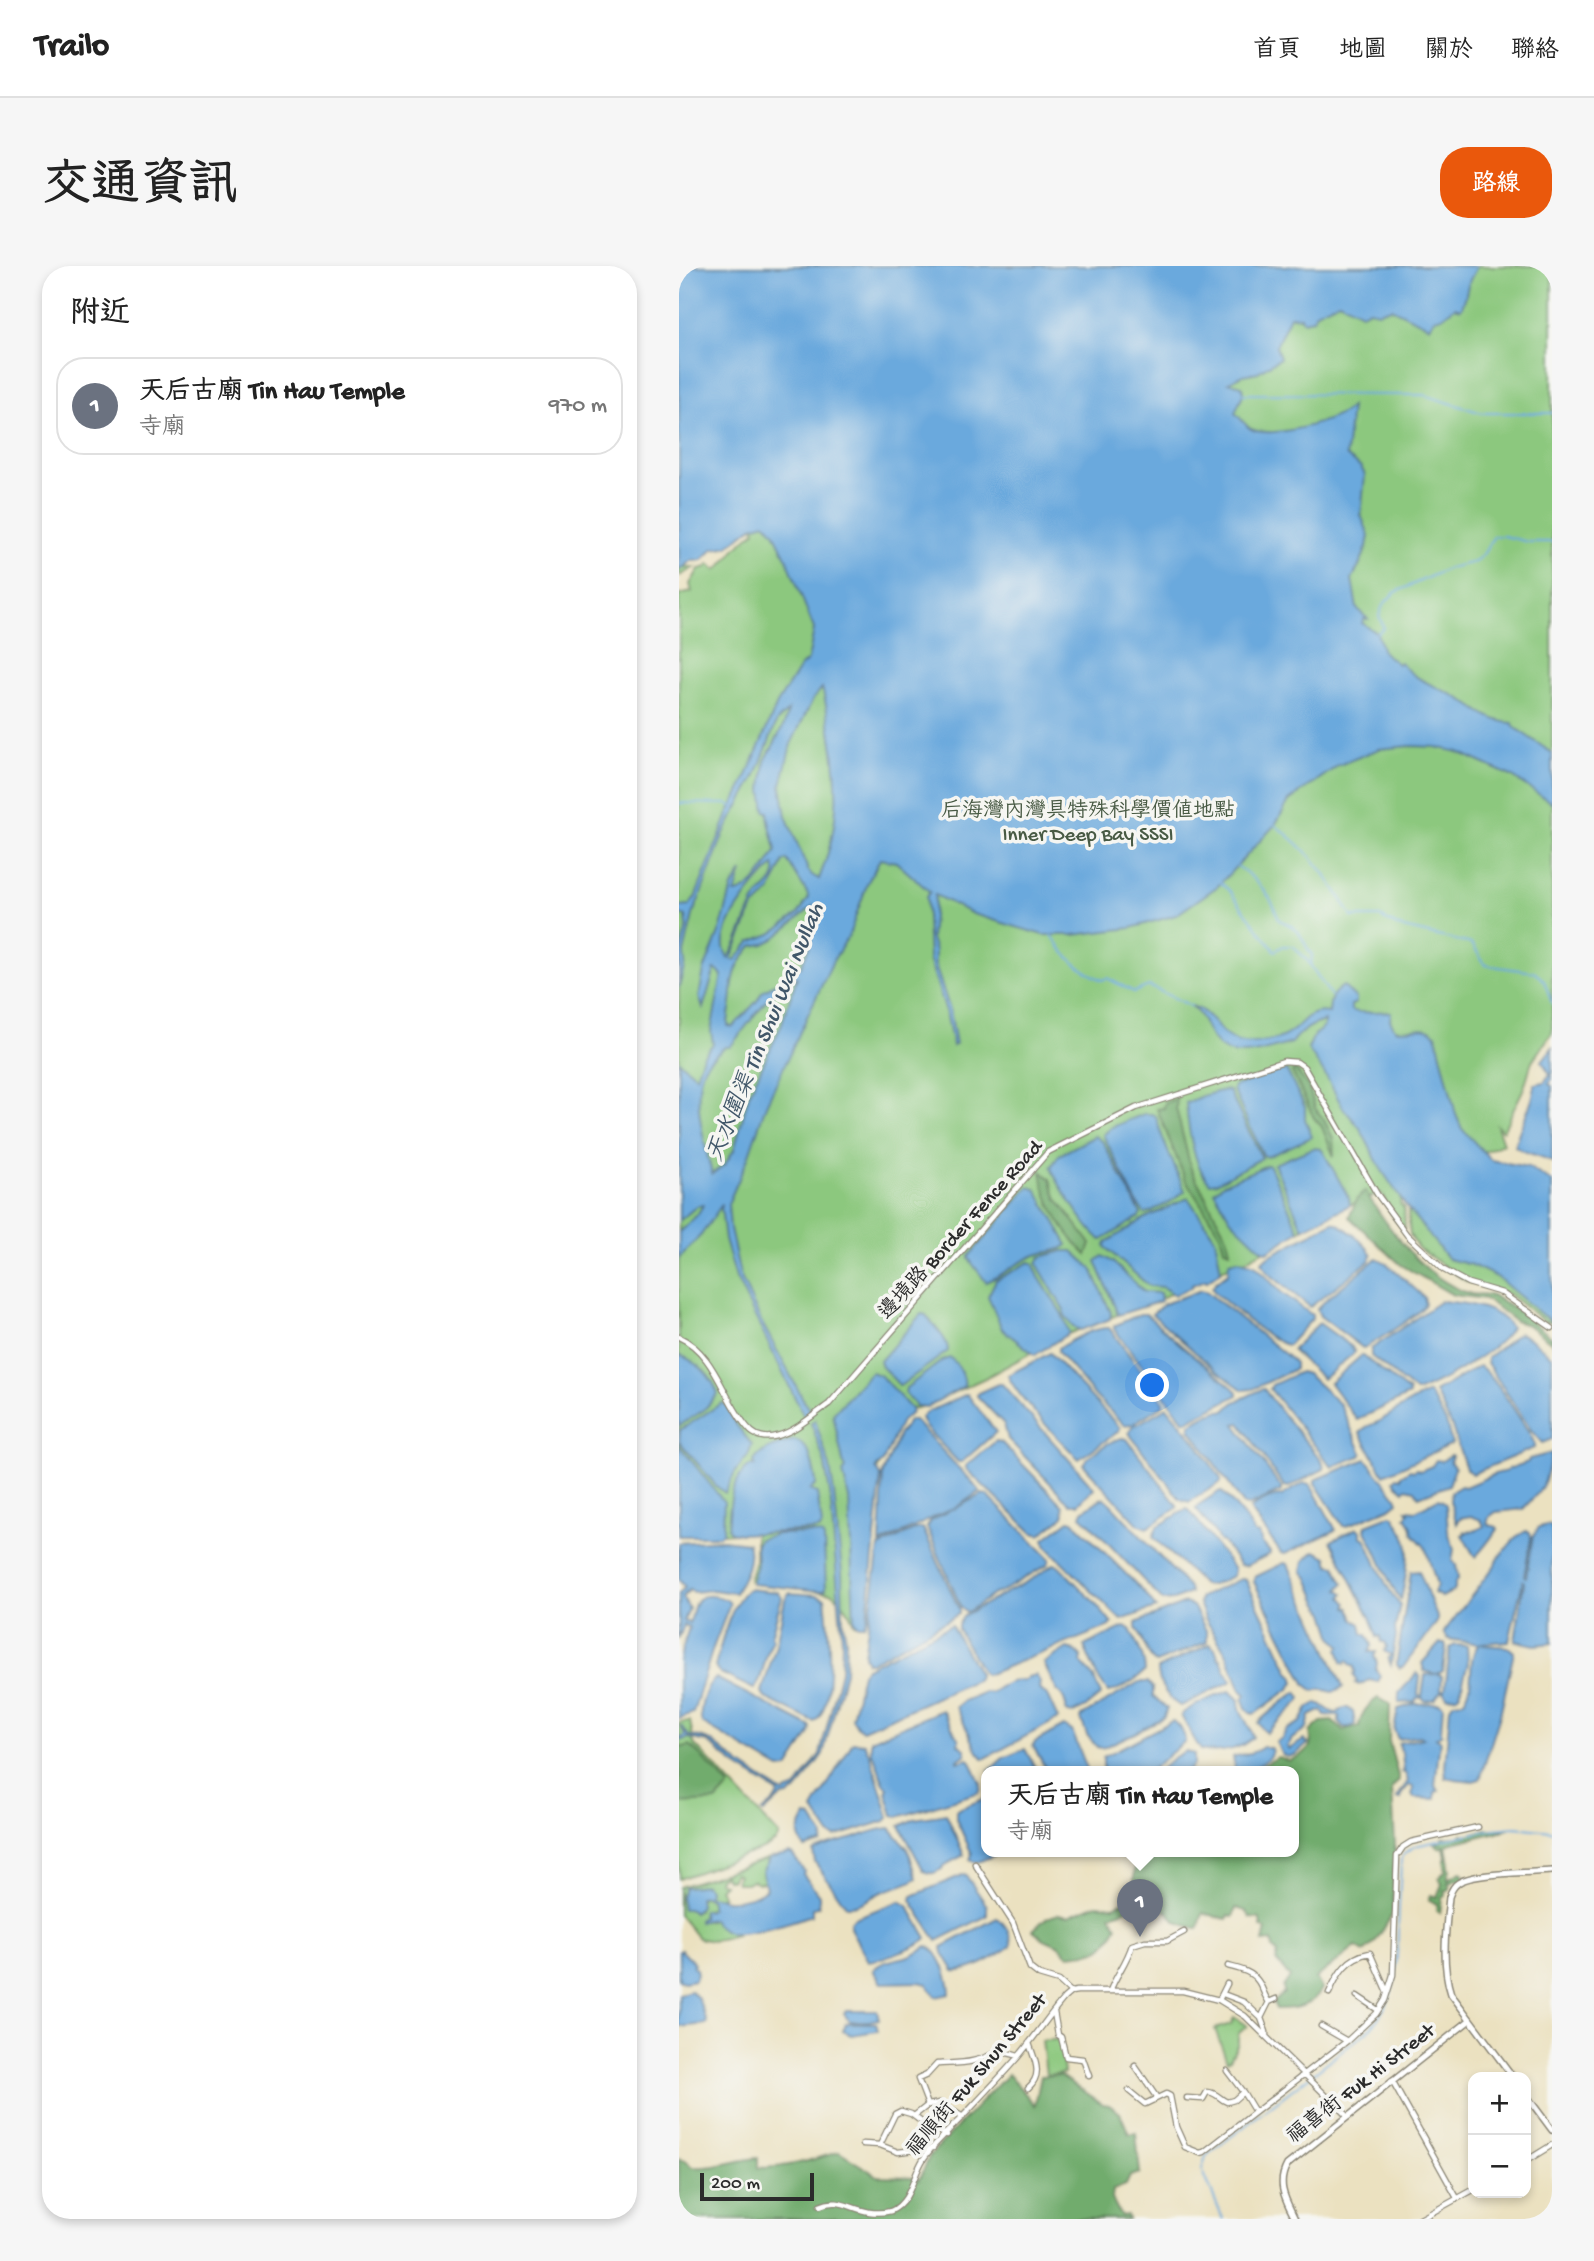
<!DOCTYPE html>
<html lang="zh-TW">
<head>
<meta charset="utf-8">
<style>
  :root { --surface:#fff; --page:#f6f6f6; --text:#222; --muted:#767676; --line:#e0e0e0; --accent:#ea580c }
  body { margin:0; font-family:"Gochi Hand","LXGW WenKai TC",sans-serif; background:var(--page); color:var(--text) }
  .controls { position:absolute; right:21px; bottom:21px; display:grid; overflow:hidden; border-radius:14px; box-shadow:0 4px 10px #0003 }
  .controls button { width:63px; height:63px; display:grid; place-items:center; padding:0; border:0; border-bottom:2px solid var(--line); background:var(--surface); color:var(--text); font:35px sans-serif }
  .scale { position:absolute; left:21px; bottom:18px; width:114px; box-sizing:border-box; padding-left:7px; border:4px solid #2b2b2b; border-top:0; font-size:19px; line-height:24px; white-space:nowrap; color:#2b2b2b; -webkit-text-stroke:5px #f6f6f2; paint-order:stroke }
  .you { position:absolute; left:474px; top:1120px; width:24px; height:24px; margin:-18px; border:5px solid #fff; border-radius:50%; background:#1a73e8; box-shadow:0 0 0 10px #1a73e833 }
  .badge { display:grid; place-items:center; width:46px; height:46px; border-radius:50%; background:var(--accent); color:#fff; font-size:23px; font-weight:700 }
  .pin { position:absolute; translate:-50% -58px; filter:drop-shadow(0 2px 4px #0008) }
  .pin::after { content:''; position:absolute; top:37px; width:24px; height:21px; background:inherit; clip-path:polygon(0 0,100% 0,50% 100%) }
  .popup { position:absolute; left:302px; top:1500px; width:318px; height:91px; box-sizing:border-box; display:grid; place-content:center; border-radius:14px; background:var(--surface); filter:drop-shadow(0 2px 5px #0005); font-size:23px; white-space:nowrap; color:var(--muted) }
  .popup b { font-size:26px; color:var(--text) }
  .popup::after { content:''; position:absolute; left:50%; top:100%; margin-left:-14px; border:14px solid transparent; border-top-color:var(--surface) }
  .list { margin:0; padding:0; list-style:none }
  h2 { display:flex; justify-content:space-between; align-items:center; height:91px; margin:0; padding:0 28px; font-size:30px }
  h2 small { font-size:23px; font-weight:400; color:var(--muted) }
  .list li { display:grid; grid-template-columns:46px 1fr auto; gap:21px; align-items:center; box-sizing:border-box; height:98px; margin:0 14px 14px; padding:0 14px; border:2px solid var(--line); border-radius:28px }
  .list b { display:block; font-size:26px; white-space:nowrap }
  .list p { margin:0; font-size:23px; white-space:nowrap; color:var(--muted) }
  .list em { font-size:23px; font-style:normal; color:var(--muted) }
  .map { position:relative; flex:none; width:873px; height:1953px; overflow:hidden; border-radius:28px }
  header { display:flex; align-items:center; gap:42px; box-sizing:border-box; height:98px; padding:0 35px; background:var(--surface); border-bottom:2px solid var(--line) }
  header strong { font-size:33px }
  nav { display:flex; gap:38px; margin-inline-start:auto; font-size:24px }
  .intro { display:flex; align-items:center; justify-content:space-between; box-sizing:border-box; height:168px; padding:0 42px }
  h1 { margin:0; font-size:49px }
  .button { padding:18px 32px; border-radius:28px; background:var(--accent); color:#fff; font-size:24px; font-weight:700 }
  main { display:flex; gap:42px; padding:0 42px }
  aside { flex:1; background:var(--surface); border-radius:28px; box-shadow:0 4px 10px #0003 }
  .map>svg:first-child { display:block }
  .green { fill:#8cc87e; stroke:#5c7a54; stroke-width:2 }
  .forest { fill:#71ac6d; stroke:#4e6c4c; stroke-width:2 }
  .water { fill:#6ba9dd; stroke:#4b6a84; stroke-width:2; fill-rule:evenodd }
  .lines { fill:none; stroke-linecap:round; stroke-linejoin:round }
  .stream { stroke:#6ba9dd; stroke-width:2 }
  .minor-casing { stroke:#8b8676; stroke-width:7 }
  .tertiary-casing { stroke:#8b8676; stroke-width:8 }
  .minor { stroke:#fff; stroke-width:4.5 }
  .tertiary { stroke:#fff; stroke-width:5 }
  .labels { text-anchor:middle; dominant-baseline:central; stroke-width:7; stroke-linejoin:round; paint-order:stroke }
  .park-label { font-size:21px; fill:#485a44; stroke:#f6f6f2 }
  .street-label { font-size:21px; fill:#2b2b2b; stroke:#f6f6f2 }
  .water-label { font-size:23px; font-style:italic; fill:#415769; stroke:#f6f6f2 }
</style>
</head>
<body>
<header>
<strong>Trailo</strong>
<nav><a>首頁</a><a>地圖</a><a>關於</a><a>聯絡</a></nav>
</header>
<div class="intro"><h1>交通資訊</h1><a class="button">路線</a></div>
<main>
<aside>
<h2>附近<small></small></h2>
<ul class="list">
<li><span class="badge" style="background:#6b7280">1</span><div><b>天后古廟 Tin Hau Temple</b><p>寺廟</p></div><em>970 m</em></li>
</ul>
</aside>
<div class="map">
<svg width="873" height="1953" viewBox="0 0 873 1953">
  <rect width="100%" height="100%" fill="#f6f6f2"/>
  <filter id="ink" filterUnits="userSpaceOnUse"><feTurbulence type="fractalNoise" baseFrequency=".0143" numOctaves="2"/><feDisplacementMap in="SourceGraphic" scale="14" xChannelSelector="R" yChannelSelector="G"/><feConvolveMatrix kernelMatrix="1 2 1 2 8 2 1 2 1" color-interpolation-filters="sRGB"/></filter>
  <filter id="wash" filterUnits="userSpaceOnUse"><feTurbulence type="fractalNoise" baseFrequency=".00686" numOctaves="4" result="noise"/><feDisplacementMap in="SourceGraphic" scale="28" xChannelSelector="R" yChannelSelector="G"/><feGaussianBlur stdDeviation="1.57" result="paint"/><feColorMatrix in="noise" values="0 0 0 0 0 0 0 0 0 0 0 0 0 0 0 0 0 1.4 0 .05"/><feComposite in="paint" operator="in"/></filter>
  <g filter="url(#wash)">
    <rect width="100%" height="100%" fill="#ebe1c0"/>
    <path class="green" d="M 0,0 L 873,0 L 873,767 L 853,795 L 845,822 L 824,865 L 818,860 L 824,878 L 795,890 L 722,931 L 721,938 L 725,942 L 726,962 C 709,951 712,943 702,927 L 655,945 L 562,997 C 537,1005 507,1016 485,1031 L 381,1071 L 306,1112 L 245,1140 L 230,1144 L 223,1150 L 196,1209 L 180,1358 L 175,1357 C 169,1345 165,1335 153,1327 L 70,1315 L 76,1294 L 76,1266 L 0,1270 L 0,329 L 13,326 L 11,318 L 20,303 L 28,301 L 30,298 L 37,304 C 45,299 48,294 53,287 C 59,278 69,272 76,265 L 75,260 L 49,280 L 34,283 L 23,294 L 12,295 L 4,301 L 16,301 L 0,310 Z
      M 729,945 L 734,946 L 873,1036 L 873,1056 L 865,1055 L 829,1028 L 787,1015 L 739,982 L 731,969 Z
      M 11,1455 L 15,1478 L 100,1569 L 97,1575 L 86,1582 L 0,1613 L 0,1456 Z
      M 91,1592 L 83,1608 L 86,1616 L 79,1617 L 73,1614 L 68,1617 L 58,1617 L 57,1614 L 60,1609 L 56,1607 L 52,1614 L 47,1613 L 45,1609 L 39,1613 L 41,1617 L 45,1618 L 40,1623 L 44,1630 L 37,1632 L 29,1630 L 26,1619 L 12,1643 L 15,1646 L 19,1644 L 22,1629 L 32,1634 L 32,1642 L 24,1646 L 23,1653 L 20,1653 L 28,1655 L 33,1653 L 57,1669 L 33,1675 L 19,1672 L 0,1649 L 0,1621 Z
      M 555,1751 L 568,1760 L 559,1768 L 559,1777 L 551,1793 L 548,1795 L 536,1763 L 552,1758 Z
      M 381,1773 L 385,1807 L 367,1809 L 363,1775 Z"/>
    <path class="forest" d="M 616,803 L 629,820 L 636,842 L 645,854 L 654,872 L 655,891 L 643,861 L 635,852 L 613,806 Z
      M 498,832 L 497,842 L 512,903 L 548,971 L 551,985 L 545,983 L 541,968 L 506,913 L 478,843 L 485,842 L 486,837 Z
      M 362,905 L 371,913 L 378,933 L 412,978 L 408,989 C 385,968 366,937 362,905 Z
      M 686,925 C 711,964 743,1011 789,1027 C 795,1030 803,1027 810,1029 C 834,1038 854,1056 873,1072 L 873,1077 L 849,1059 L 836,1055 L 806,1033 L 774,1029 L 722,999 L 670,951 L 678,933 Z
      M 699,1432 L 711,1438 L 710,1475 L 720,1514 L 713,1522 L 716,1578 L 714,1648 L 696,1676 L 685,1686 L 677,1681 L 637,1712 L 643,1723 C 632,1741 618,1743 597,1743 L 595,1736 L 605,1727 L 604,1721 L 611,1711 L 597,1695 L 599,1688 L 594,1682 L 593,1675 L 584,1676 L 587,1663 L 582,1661 L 581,1653 L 572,1652 L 567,1645 L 557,1642 L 554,1651 L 549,1650 L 548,1653 L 524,1647 L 519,1663 L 497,1656 L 488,1645 L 475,1642 L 461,1644 L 454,1641 L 432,1649 L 438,1660 C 424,1689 419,1685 389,1689 L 381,1680 L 365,1673 L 354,1664 L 367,1652 L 380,1648 L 389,1650 L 418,1638 L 435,1640 L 448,1634 L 455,1617 L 457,1585 L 615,1585 L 615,1505 L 569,1505 L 576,1504 L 599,1491 L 610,1495 C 625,1487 635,1486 631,1466 L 642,1456 L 653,1455 L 664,1464 L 680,1460 C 682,1447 688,1439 699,1432 Z
      M 11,1479 L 51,1520 L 37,1535 L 0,1537 L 0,1482 Z
      M 807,1563 L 830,1563 L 770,1578 L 767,1580 L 771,1605 L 769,1608 L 769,1613 L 782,1606 L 785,1610 L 785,1617 L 776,1614 L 774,1616 L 769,1617 L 771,1620 L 770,1624 L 765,1625 L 767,1629 L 763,1632 L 761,1647 L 757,1644 L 758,1638 L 750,1634 L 752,1629 L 758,1631 L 763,1618 L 760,1612 L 767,1604 L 765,1595 L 767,1592 L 765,1580 L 760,1582 L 755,1578 L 762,1576 L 763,1572 L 781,1571 L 783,1568 L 786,1570 Z
      M 329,1808 L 356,1839 L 362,1810 L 381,1809 L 424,1838 L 430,1839 L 441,1847 L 450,1868 L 457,1867 L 461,1907 L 451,1910 L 447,1919 L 434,1924 L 433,1933 L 442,1950 L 448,1949 L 449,1953 L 0,1953 L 0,1893 L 8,1896 L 13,1901 C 37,1903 56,1894 79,1892 L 79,1902 C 107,1902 133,1894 160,1886 L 199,1910 L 232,1911 L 240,1914 L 251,1889 Z"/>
    <path class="water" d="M 0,0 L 798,0 C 797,4 795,6 793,10 C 787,19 788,32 782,43 L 776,41 L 763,51 L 755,53 L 751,61 L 712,42 L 700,46 L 690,44 L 682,47 L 660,35 L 637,46 L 634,53 L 624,55 L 622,51 L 611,50 L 597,80 L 601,92 L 579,106 L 564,109 L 550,116 L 563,120 L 564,128 L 556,147 C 561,151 567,160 572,163 C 593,173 657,156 672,141 L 667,190 L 682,201 L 686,209 L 682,249 L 690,269 L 688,281 L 681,298 L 673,313 L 678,343 L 689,353 L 685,353 L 683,357 L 698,367 L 704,386 L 719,398 L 721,396 C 736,415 758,420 778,431 C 798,442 810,456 834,457 L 835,461 L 873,487 L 873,537 L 832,510 L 779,486 L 756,481 L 731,480 L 700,483 L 660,499 L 610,535 L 596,559 L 539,620 L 497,649 L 452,662 L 394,669 L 364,669 L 294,648 L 256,629 L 252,672 L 256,685 L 256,699 L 271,744 L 277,778 L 274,780 L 267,746 L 250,693 L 247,631 L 251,626 L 217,596 L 201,593 L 189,616 L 170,669 L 154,695 L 87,839 L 69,892 L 49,938 L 51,962 L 61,1009 L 82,1055 L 132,1148 L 125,1150 L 57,1012 L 46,974 L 42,940 L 22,969 L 0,992 L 0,966 L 18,949 L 24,939 L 18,940 L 0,955 L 0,795 L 17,810 L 24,790 L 34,778 L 32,765 L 43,709 L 36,703 L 24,742 L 20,731 L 25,704 L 42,662 L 53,621 L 63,606 L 56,627 C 73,626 89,599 97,585 C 95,571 89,560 89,546 L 86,545 L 83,524 L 86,495 L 105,459 L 109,445 L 98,455 L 77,509 L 45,567 L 14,649 L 5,687 L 6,697 L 0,722 L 1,686 L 8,661 L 7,650 L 0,648 L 0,641 L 10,640 L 16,632 L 50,546 L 64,519 L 98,438 L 121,401 L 129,394 L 135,363 L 108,293 L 95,266 L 87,257 L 73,261 L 49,280 L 34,283 L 23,294 L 12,295 L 0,304 ZM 143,422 C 147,435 149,451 151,464 C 160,520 162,559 140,613 L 133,609 L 129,604 L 107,550 L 102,519 L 112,478 L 134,433 ZM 108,594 L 127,625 L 130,632 L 119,648 L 94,667 L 71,676 L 56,694 L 52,693 L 75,641 L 91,626 L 105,595 ZM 95,599 C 101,616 83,623 75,636 C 65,654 62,675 49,692 C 48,688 45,685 45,681 C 42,656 78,615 95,599 ZM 134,640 L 133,674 L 122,700 L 83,726 L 78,735 L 54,761 L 49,760 C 49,749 53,737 53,726 C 55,704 59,697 73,680 L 85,678 L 95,673 ZM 118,711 L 102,760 L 70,828 L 55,884 L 46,898 L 33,908 C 26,878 11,828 26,800 C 31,792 39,787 46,781 L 51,781 L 87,735 L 112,713 Z
      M 664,720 L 677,732 L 677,737 L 672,739 L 672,744 C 681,749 699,744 712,746 L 711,754 L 716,763 C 731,767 745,756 757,768 L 777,849 L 783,863 L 812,894 L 849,901 L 873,916 L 873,1055 L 863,1049 L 818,1011 L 793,999 L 769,993 L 724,936 L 702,903 L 681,862 L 664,842 L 647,810 L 629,783 L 635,769 L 645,761 L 645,755 C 632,759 621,765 613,777 C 590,783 554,799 536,776 C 525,763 526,751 512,740 C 537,746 538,774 565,777 C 574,778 594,775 603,771 C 625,762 624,742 650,747 C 651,733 652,728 664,720 Z
      M 873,782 L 873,813 L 870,818 L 873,820 L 873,896 C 861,888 847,889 836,880 C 840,858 855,839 856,818 L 865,816 L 871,808 L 863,795 Z
      M 604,804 L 608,805 L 626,841 L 626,853 L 633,871 L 588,891 L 584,889 L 554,824 L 555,820 Z
      M 545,824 L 550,825 L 583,892 L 539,916 L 531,917 C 514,900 509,861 507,837 L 523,830 Z
      M 465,848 L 473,848 L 477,851 L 485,876 L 506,925 L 490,937 L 466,948 L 458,937 L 424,869 L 433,861 Z
      M 416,870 L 424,876 L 462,948 L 460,951 L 423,974 C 411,969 376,914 372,901 L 380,889 Z
      M 634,882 L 642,883 L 645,887 L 670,932 L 671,939 L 624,963 L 595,898 Z
      M 588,899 L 591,900 L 620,965 L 588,986 L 582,983 L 552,954 L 535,925 L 544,918 Z
      M 350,921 L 357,923 L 389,979 C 381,986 368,985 357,989 C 338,996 323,1010 307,1016 L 290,993 L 290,990 Z
      M 509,932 L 536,972 L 542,1005 L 528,1015 L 526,1014 L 513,1019 L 513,1021 L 496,1029 L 483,1021 L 470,1020 L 427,982 L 426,979 L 428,976 L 466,952 Z
      M 654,956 C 664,958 688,979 693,989 L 690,995 L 631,1041 L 588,1006 L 583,996 L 588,991 Z
      M 384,985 L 394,985 L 413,1003 L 432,1047 L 431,1053 L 402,1064 C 394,1063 384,1050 385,1044 L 358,998 L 361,991 Z
      M 424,990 L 434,996 L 465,1026 L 481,1027 L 482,1035 L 439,1049 L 417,995 Z
      M 698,992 L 707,997 L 745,1031 C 746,1035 747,1038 744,1041 C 740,1048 692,1079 684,1082 L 641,1050 L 638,1043 L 649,1032 Z
      M 559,994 L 576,999 L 602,1026 L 633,1049 L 633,1053 L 609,1079 C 593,1078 552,1039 537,1028 L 533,1022 L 536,1017 L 549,1007 L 550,996 Z
      M 350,996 L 354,997 L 360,1011 L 383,1048 L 390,1067 L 356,1089 L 323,1063 L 309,1030 L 317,1014 Z
      M 522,1024 L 528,1026 L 607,1089 L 616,1097 L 616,1103 L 574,1123 L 564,1124 L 535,1103 L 473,1048 L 485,1038 Z
      M 762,1035 C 787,1038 816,1039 832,1061 C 824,1082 759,1118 737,1126 L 692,1090 L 692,1083 Z
      M 242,1048 L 247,1049 C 254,1060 269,1072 269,1085 L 221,1120 L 203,1101 L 201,1095 Z
      M 461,1048 L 467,1048 L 503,1080 L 559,1126 L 559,1129 L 508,1155 L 504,1154 L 480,1122 L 477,1122 L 476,1124 L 484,1136 L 484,1139 L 455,1157 L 457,1159 L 488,1141 L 516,1175 L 542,1213 L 542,1216 L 510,1236 L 501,1233 L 452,1170 L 450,1166 L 454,1160 L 452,1158 L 445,1159 L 417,1131 L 379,1086 L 379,1082 C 393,1075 414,1061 430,1062 L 474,1121 L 477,1118 L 435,1063 L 435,1060 Z
      M 640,1057 L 673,1081 L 676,1086 L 644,1113 L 613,1084 Z
      M 840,1067 L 853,1074 L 873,1091 L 873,1173 L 863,1177 L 854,1167 L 808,1097 L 808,1092 Z
      M 371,1087 L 441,1162 L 440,1165 L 400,1193 C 385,1179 334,1126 329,1109 Z
      M 0,1089 C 18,1095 33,1110 39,1128 L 25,1144 L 0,1160 Z
      M 683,1089 L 730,1126 L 730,1129 L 678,1154 L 651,1117 Z
      M 271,1092 C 279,1097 287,1112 285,1120 L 248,1141 L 237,1140 L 226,1127 L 227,1122 L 264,1094 Z
      M 800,1100 C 811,1104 851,1166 856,1179 L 855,1182 L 793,1208 L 787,1203 L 773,1161 L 756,1126 Z
      M 192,1106 L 201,1109 L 233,1144 L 232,1147 L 221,1157 L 204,1196 L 197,1202 L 202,1210 L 188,1352 L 185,1359 L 179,1359 L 175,1355 L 170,1233 L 164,1207 L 167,1202 L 164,1196 L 154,1148 Z
      M 621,1106 L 628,1108 L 661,1138 L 683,1187 L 681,1190 L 653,1201 L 591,1123 L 593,1119 Z
      M 319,1118 L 323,1118 L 415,1222 L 399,1238 L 391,1238 L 329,1173 L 325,1158 L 298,1130 L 299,1127 Z
      M 583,1123 L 585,1123 L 608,1153 L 643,1195 L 645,1203 L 610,1221 L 605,1220 L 561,1157 L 556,1158 L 602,1221 L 602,1225 L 569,1240 L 565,1239 L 511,1163 L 512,1158 C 521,1152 535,1143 546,1145 L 554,1137 Z
      M 750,1127 L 767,1156 L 773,1178 L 705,1209 L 681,1167 C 687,1159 691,1160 699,1156 C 716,1146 731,1134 750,1127 Z
      M 288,1128 L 317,1166 L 283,1196 L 279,1196 L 246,1161 L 242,1152 L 246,1147 Z
      M 43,1137 L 47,1139 L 56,1157 L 73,1179 L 69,1190 L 57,1205 L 46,1227 L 37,1220 L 0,1175 L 1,1164 Z
      M 136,1154 L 151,1201 L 155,1227 L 163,1307 L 164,1357 L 167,1374 L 166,1406 L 144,1488 L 119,1523 L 109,1530 L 102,1531 L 85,1547 L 83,1546 L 93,1538 L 100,1527 L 56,1499 L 29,1476 L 10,1472 L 0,1475 L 0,1473 L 6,1469 L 2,1459 L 10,1470 L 21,1471 L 32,1475 L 62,1499 L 104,1527 L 117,1522 L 141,1488 L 162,1405 L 163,1375 L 151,1227 L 145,1194 L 132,1157 Z
      M 231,1154 L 235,1154 L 301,1225 L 275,1243 L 303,1228 L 308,1229 L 371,1293 L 369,1298 L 322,1326 L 315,1328 L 288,1346 L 282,1342 L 248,1261 L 251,1256 L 274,1242 L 201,1278 L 204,1207 L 220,1168 Z
      M 443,1172 L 448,1173 L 498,1239 L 498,1242 L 468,1262 L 460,1259 L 404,1198 C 410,1188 432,1174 443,1172 Z
      M 115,1174 C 133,1179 133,1199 137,1215 L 137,1219 L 131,1224 L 138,1227 L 143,1259 L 142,1262 L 139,1264 L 62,1268 L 51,1266 L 49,1263 C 51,1240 50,1215 71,1200 L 76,1200 L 75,1195 C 85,1181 100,1179 115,1174 Z
      M 317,1175 L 322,1176 L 384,1240 L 385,1250 L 361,1269 L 354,1267 L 287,1203 L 287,1200 Z
      M 0,1179 L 45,1236 L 44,1266 L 40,1270 L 0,1270 Z
      M 873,1187 L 866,1215 L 859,1227 L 844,1243 L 817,1246 L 810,1251 L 808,1258 L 818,1261 L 819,1263 C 812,1271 805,1283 796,1291 L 783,1269 L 787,1267 L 786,1266 L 798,1264 L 805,1260 L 802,1254 L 792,1250 L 781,1252 L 778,1258 L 771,1235 L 772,1226 L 782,1220 L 786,1221 L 816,1208 L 828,1205 L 829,1203 L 849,1196 L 850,1193 Z
      M 772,1189 L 773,1190 L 771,1196 L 776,1202 L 770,1219 L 740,1231 L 736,1224 L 727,1222 L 725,1225 L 718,1219 L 715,1214 L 718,1211 L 722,1212 L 722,1210 L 731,1204 L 735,1205 L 737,1203 L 741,1205 L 753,1200 L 757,1194 L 763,1195 Z
      M 687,1193 L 717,1231 L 719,1236 L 711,1242 L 667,1260 L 664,1260 L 636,1217 L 636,1214 Z
      M 625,1217 L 631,1218 L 657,1264 L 606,1288 L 602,1287 L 571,1243 C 578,1237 593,1230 602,1230 Z
      M 541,1225 C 547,1227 574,1261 575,1267 L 580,1268 L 583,1277 L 591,1286 L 591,1288 L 567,1300 L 561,1299 L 544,1276 L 540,1275 L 537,1268 L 517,1243 L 521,1238 Z
      M 423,1232 L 427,1233 L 510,1322 L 511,1327 L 495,1334 L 484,1335 L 412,1259 L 402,1250 L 404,1245 Z
      M 759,1233 L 764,1235 L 767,1239 L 769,1265 L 775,1283 L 773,1295 L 777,1299 L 779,1312 L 776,1316 L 776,1324 L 763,1331 L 755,1327 L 758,1319 L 746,1281 L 734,1268 L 732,1259 L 727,1251 L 730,1247 L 728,1244 L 737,1245 Z
      M 508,1243 L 511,1245 L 555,1303 L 554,1310 L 534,1319 L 525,1319 L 474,1271 L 478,1261 Z
      M 712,1249 L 715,1250 C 719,1258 724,1266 727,1273 C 732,1285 725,1320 722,1334 C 707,1316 700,1285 686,1264 L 687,1259 Z
      M 390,1254 L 394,1255 L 465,1326 L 477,1342 L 442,1354 L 368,1281 L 365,1273 Z
      M 869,1259 L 873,1261 L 873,1377 L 856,1379 L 836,1375 L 845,1316 L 844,1315 L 830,1375 L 803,1377 L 806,1379 L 829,1381 L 835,1386 L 821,1449 L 801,1513 L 794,1515 L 767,1512 L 766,1501 L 771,1441 L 775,1436 L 784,1435 C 798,1420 786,1394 800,1378 L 769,1373 L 765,1366 L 816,1299 L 817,1295 L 837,1271 L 847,1265 L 851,1266 L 852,1272 L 845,1310 L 847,1311 L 854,1270 L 860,1261 Z
      M 244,1262 L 280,1343 L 280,1348 L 193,1396 L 188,1396 L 185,1389 L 200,1281 L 237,1263 Z
      M 678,1262 L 682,1265 L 682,1271 L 686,1272 C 697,1294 705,1320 721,1339 L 716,1363 L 717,1370 L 712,1399 L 709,1392 L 712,1389 L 705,1385 L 708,1381 L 706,1376 L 702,1376 L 701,1370 L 698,1371 L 691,1351 L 652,1275 Z
      M 134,1267 L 143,1269 L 145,1273 L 147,1323 L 142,1325 L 72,1318 L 78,1299 L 77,1279 L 80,1273 L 98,1268 Z
      M 43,1274 L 69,1277 C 74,1296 65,1311 56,1327 L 34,1324 L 15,1326 L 10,1324 L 4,1331 L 10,1343 L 5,1355 L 10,1357 C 14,1351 13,1343 17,1336 C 22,1326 42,1330 49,1335 L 51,1338 L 34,1382 L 14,1447 L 0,1452 L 0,1395 L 10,1361 L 5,1359 L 0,1373 L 0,1328 L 6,1321 L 0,1314 L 0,1277 Z
      M 636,1285 L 648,1291 L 650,1299 L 657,1300 C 659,1306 660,1313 665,1317 L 660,1323 L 665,1327 L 663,1331 L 668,1337 L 668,1341 L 671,1342 L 675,1354 L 682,1358 L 684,1368 L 688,1369 L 693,1379 L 690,1386 L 697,1386 L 695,1390 L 698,1397 L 697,1404 L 701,1410 L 699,1416 L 690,1414 L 680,1419 L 676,1417 L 678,1416 L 674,1408 L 676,1407 L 675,1400 L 672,1400 L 669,1395 L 667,1395 L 666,1398 L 663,1396 L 659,1383 L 662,1380 L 654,1372 L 646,1347 L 638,1334 L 629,1312 L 623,1305 L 625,1295 Z
      M 605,1297 L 609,1298 L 664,1421 L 654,1426 L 641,1423 L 635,1425 L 627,1419 L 575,1316 L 576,1311 Z
      M 375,1298 L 380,1300 L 415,1336 L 433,1358 L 431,1360 L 307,1409 L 303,1406 L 279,1363 L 279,1359 L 285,1349 L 353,1313 Z
      M 740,1305 L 758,1351 L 758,1356 L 725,1400 L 721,1402 L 718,1399 L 718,1394 L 732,1306 Z
      M 562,1313 L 567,1314 L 610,1406 L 615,1411 L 615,1417 L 610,1423 L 577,1447 L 573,1448 L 567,1442 L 564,1434 L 567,1429 L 562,1424 L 548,1389 L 526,1352 L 520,1337 L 522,1331 Z
      M 69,1323 L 99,1326 L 103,1331 L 92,1370 L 94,1374 C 85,1387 85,1413 75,1423 L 41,1407 L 36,1401 C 42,1379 51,1337 69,1323 Z
      M 110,1327 L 138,1329 L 146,1332 C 149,1358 158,1441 135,1456 L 86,1432 L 83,1426 L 97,1379 L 106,1333 Z
      M 506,1337 L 514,1340 L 528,1366 L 528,1376 L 477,1397 L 473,1394 L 457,1362 L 457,1357 Z
      M 272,1359 L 300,1408 L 299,1413 L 193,1460 L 184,1464 L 179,1462 L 173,1452 L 183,1407 L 187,1402 Z
      M 445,1361 L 451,1363 C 457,1377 466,1390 466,1405 C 456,1414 442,1424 429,1426 L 418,1410 L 405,1380 Z
      M 761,1377 L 766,1377 L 767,1381 L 764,1405 L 758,1408 L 763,1410 L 762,1424 L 766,1424 L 771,1382 L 776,1379 L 788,1380 L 789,1397 L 781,1427 L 778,1430 L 768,1431 L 766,1426 L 762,1425 L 756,1433 L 747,1435 L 743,1432 L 738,1432 L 736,1436 L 720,1437 L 720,1427 L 738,1407 L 741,1410 L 739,1429 L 743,1430 L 746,1409 L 757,1408 L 745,1405 L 743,1397 Z
      M 531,1378 L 536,1382 L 540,1393 L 542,1393 L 546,1404 L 553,1415 L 506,1438 L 501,1440 C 489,1433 479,1418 479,1403 Z
      M 388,1382 L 395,1384 L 403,1392 L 402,1396 L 415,1412 L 422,1429 L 407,1441 L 393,1448 L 387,1446 C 388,1439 385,1429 378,1425 L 365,1397 Z
      M 357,1409 L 361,1416 L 360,1423 L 368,1429 L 379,1453 L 305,1493 L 299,1486 L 277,1441 L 284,1435 L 306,1426 L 312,1427 C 322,1419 333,1413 346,1414 L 349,1411 Z
      M 37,1412 L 132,1461 L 131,1467 L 109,1502 L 101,1503 L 23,1457 C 19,1445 26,1419 37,1412 Z
      M 460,1416 L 469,1416 L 474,1422 L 474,1430 L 488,1442 L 485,1451 L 456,1467 L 423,1482 L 418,1481 L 408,1469 L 402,1453 L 403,1450 Z
      M 551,1425 L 560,1434 C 559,1447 571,1458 574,1471 C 562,1484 539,1488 522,1484 C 519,1480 503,1452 502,1449 C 509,1441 540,1428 551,1425 Z
      M 618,1426 L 622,1432 L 620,1436 L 587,1467 L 579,1457 C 584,1451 612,1429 618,1426 Z
      M 638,1437 C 647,1439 649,1447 658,1447 L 664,1442 L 669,1442 L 674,1446 L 676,1458 L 671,1461 L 664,1461 L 660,1456 L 660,1450 L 646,1449 L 643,1444 L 631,1450 L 628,1462 L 613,1473 L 608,1481 L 610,1483 L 625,1474 L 629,1478 L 617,1488 L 609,1491 L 603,1489 L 597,1476 L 603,1472 L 607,1464 L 622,1456 L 629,1442 Z
      M 760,1437 L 764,1439 L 762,1466 L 763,1468 L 757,1472 L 761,1474 L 756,1520 L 760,1525 L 756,1526 L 756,1533 L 735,1532 L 733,1529 L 735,1522 L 730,1519 L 723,1527 L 722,1533 L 718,1532 L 729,1515 L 726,1507 L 723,1506 L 725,1505 L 723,1487 L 719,1477 L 744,1472 L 740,1470 L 719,1473 L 715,1464 L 719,1443 L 735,1438 Z
      M 263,1444 L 280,1474 L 279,1478 L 286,1483 L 287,1488 L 279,1494 L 279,1496 L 289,1493 L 291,1494 L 302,1518 L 301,1526 L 219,1551 L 214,1549 L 207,1526 L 209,1522 C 199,1514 201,1496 192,1487 L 192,1474 Z
      M 493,1455 C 501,1458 506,1468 506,1475 L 471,1505 L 424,1505 L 424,1491 Z
      M 385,1460 L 393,1465 L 409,1505 L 368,1505 L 354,1480 L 356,1476 Z
      M 174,1476 L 185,1477 L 191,1489 L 210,1551 L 206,1555 L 156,1571 L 151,1569 L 134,1543 Z
      M 584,1481 L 589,1481 L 593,1483 C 591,1499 571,1503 556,1504 L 554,1491 C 564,1487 575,1489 584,1481 Z
      M 346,1483 L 358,1505 L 310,1505 L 324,1492 Z
      M 507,1485 L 515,1488 L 515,1498 L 509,1505 L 480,1505 L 494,1492 Z
      M 307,1532 L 307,1585 L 325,1585 L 297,1597 L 291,1594 L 293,1588 L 277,1553 L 277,1544 Z
      M 267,1548 L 285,1589 L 264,1600 L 263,1603 C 256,1607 252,1609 245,1605 L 221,1560 L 235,1553 Z
      M 127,1550 L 132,1551 L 144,1570 L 143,1577 L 126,1582 C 116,1568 119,1566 127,1550 Z
      M 211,1562 L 229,1583 L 238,1612 C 228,1619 216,1621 205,1625 C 192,1630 182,1641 167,1640 L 136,1596 L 134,1586 C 147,1577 164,1576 178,1571 C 188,1567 200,1563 211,1562 Z
      M 110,1587 L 114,1589 L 125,1605 L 124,1608 L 140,1629 L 140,1641 L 133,1642 L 133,1649 C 115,1655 64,1672 49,1666 C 43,1664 36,1658 33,1653 L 20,1656 L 20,1653 L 23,1652 L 24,1644 L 28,1645 L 32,1642 L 32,1634 L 26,1630 L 20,1631 L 21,1640 L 15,1646 L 12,1643 L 4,1643 L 2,1631 L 5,1621 C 12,1621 19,1620 26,1619 L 30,1623 L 29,1630 L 42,1632 L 44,1634 C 58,1635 76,1632 87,1623 L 83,1605 L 91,1592 Z
      M 286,1608 L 308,1640 L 308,1650 L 258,1675 L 232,1634 L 233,1630 Z
      M 221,1635 L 229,1640 L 248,1672 C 241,1680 200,1694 189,1695 L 171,1662 L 171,1657 L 175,1652 Z
      M 318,1652 C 327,1658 333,1670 332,1680 C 320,1690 289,1707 275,1705 L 264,1687 L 263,1681 Z
      M 249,1680 C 262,1687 271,1714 271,1728 L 257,1731 L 248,1718 L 240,1716 L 202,1717 L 194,1704 C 202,1695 216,1694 227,1691 C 235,1689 242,1683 249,1680 Z
      M 2,1684 L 15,1697 L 14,1701 L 17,1703 L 18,1708 L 16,1714 L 5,1716 L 0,1714 L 0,1685 Z
      M 12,1725 L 19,1732 L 28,1756 L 27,1758 L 0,1761 L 0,1728 Z
      M 167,1745 L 198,1745 L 200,1753 L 190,1755 L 170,1755 L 165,1748 Z
      M 167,1757 L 197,1757 L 199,1765 L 172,1769 L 164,1765 Z"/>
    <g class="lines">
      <path class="stream" d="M 564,128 L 745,129 L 803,147 L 873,147
        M 698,367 L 705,362 L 700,350 L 704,339 L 715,327 L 770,302 L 796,296 L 805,287 L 815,270 L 825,270 L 849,276 L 873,276
        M 0,537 L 48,538 L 53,540
        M 596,559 C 632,585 651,613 673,651 L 701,651 L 720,661 L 793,678 L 806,699 L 855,706 L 865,714 L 873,738
        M 558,600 C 578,613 594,630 600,654 C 605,656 612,659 616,663 C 624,669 626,681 633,689 L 632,698
        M 542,617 L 550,624 L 596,685 L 604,680 L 614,680 L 628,694 L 652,730
        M 373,669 C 385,690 401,704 423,714 L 428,712 L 455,726 L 470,720 L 512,740
        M 544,1953 L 523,1903 L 527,1890 L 689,1765 C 718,1733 718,1705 719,1664 C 720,1641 721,1618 722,1594 L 725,1588 L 736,1580 L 814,1563 L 836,1561 L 873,1565"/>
    </g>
  </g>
  <g filter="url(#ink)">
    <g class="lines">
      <defs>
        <path id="minor" d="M 0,1071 C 37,1088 44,1134 69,1162 C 76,1171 87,1173 98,1170 C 117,1165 134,1149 150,1138 L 369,886 L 457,842 L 605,795 L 618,796 L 625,801 L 698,928 L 728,969 L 765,1004 L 789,1017 L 823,1027 L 873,1062
          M 296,1598 L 334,1657 L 351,1702 L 360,1709 L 380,1715 L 392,1726
          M 549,1700 C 560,1703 572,1705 579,1715 C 584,1722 585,1730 590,1736
          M 431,1725 C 437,1709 448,1696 453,1679 L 466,1675 L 488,1675 L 505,1666
          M 650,1727 C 659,1707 668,1691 691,1687 L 708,1726
          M 544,1728 L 565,1736 L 582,1752
          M 678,1730 L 699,1744
          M 540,1734 L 548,1718
          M 375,1746 L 379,1769 L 382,1771 L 387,1791 L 404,1793 L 410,1810
          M 642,1760 L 668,1775
          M 587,1770 L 587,1766 L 582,1752 L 590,1736 L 597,1733
          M 456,1800 L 478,1832
          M 548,1805 L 564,1826 L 576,1846
          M 713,1815 L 778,1932
          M 349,1822 C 365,1808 355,1793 350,1777
          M 450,1825 L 466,1838 L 487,1828 L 491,1830 L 497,1861 L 506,1881 L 521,1887 L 525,1886 L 668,1775 L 697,1748 L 706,1734 L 714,1709 L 718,1590 L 724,1581 L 732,1576 L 799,1561
          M 508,1832 L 524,1833 L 528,1826 C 538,1826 540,1833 548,1836 L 555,1834 L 564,1826
          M 235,1850 L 249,1839
          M 284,1851 L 261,1837 L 249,1839 L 239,1813 L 248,1809 L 258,1798 C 270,1797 282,1798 294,1795 C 317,1790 314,1782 339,1790
          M 184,1878 L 201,1879 L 219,1886 L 254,1882
          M 201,1879 L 216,1848 L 222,1845 L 232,1848 L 252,1863 L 268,1869
          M 847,1895 L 873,1879
          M 141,1940 C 165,1928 179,1953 212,1945 C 233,1935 233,1910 245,1892 C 256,1876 278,1857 292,1842 C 308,1825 324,1808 339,1791 C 355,1772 369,1751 385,1732 L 392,1726 L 398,1725 L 504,1725 L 540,1734 L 566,1750 L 668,1850
          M 741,1953 L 794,1924"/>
        <path id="tertiary" d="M 834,1811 L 772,1728 C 762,1699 767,1661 770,1631 C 772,1625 774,1620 779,1617 C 793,1606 853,1607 873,1605
          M 847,1829 L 873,1864
          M 616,1953 C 607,1934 597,1919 608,1899 L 791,1754"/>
      </defs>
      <use href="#minor" class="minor-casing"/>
      <use href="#tertiary" class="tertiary-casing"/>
      <use href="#minor" class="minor"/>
      <use href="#tertiary" class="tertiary"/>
    </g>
  </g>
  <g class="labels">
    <g class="park-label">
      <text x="409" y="546">后海灣內灣具特殊科學價值地點<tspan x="409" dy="24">Inner Deep Bay SSSI</tspan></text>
    </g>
    <g class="street-label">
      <text transform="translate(283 965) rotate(-48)">邊境路 Border Fence Road</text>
      <text transform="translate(299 1810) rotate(-50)">福順街 Fuk Shun Street</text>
      <text transform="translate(683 1819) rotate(-38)">福喜街 Fuk Hi Street</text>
    </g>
    <g class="water-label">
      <text transform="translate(88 767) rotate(-68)">天水圍渠 Tin Shui Wai Nullah</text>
    </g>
  </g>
</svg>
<div class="controls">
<button>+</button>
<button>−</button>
</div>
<div class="scale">200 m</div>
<div class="you"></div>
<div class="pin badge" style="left:461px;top:1671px;background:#6b7280">1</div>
<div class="popup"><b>天后古廟 Tin Hau Temple</b>寺廟</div>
</div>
</main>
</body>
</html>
